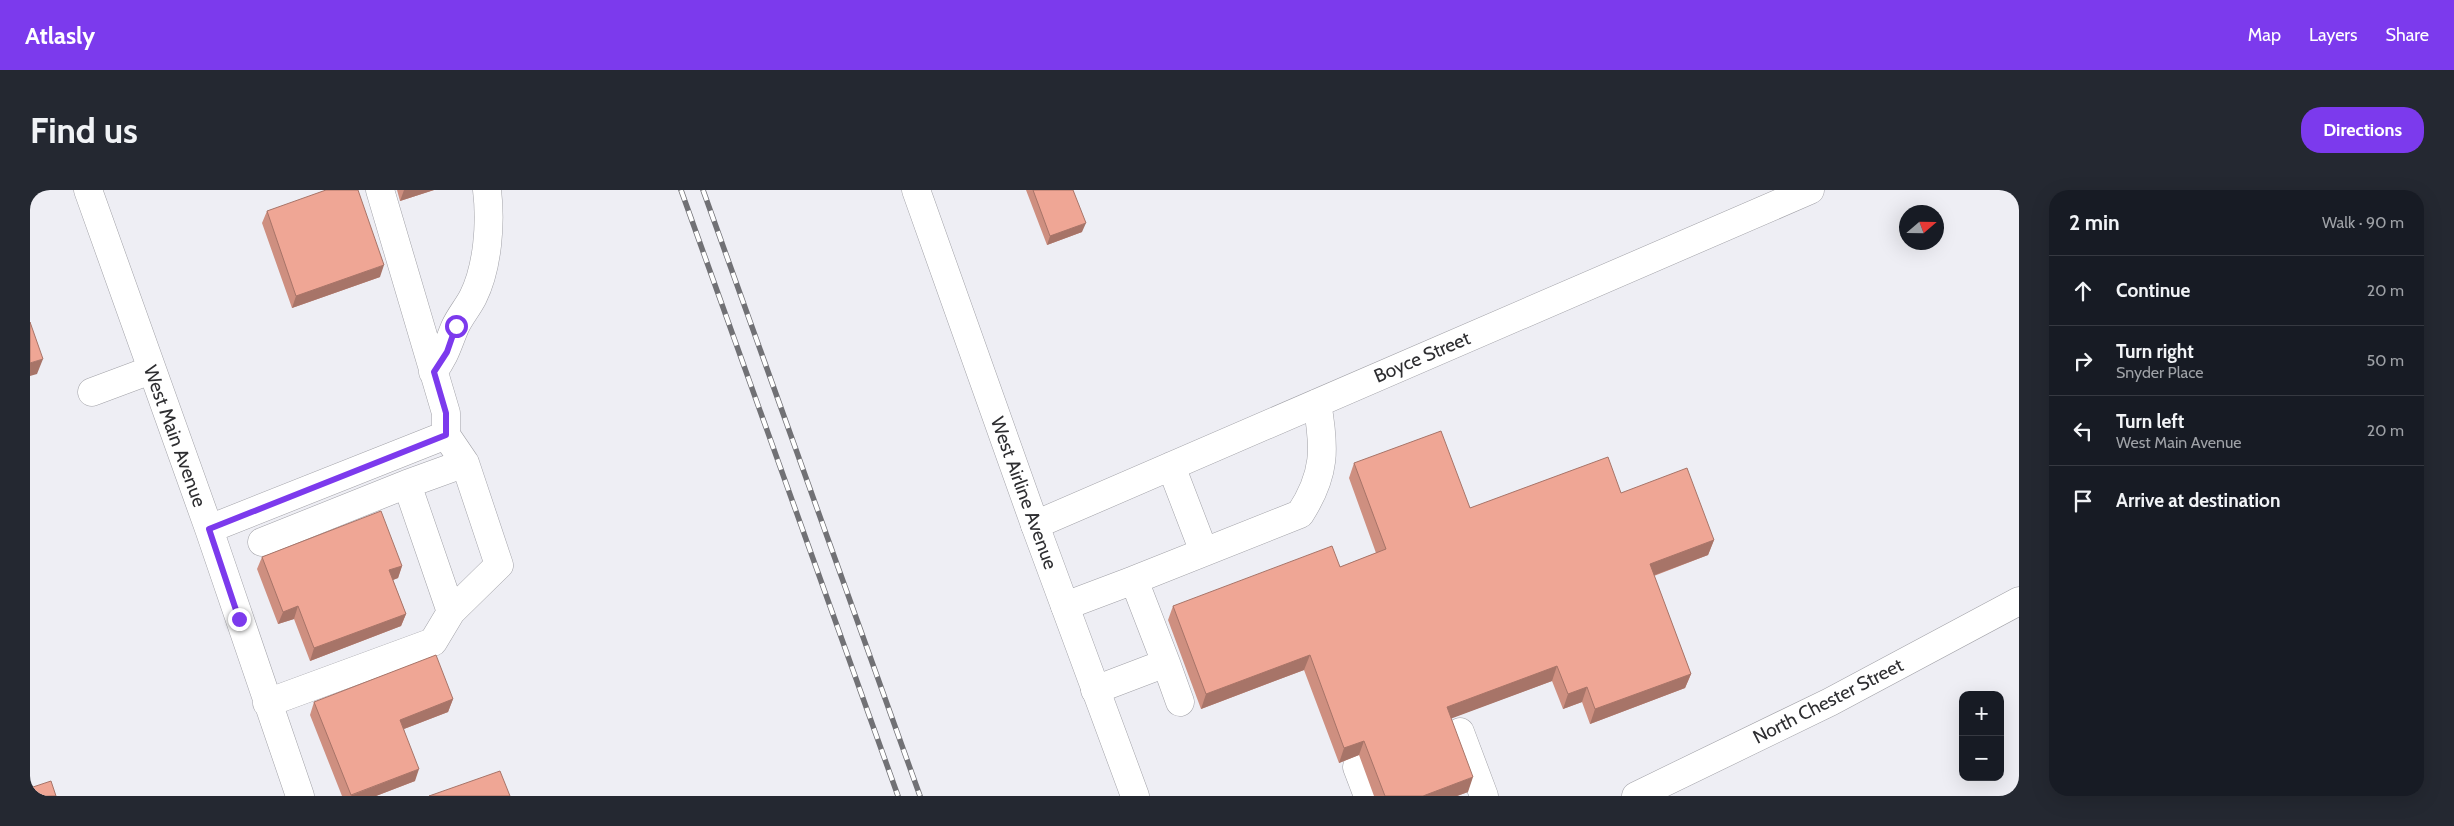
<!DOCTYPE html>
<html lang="en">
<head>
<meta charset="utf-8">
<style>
  :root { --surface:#171b24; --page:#242831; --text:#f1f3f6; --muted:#9ea1a6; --line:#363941; --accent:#7c3aed }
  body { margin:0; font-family:Cabin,sans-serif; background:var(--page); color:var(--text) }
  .controls { position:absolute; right:15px; bottom:15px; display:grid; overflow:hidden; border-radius:10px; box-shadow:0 5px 20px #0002 }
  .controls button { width:45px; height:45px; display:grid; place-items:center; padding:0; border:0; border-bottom:1px solid var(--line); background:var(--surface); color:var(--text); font:25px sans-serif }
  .compass { position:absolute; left:1869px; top:15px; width:45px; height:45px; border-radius:50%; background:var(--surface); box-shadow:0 5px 20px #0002; rotate:70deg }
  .stop { position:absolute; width:15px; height:15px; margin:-11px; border:4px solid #7c3aed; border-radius:50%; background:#fff }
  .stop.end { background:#7c3aed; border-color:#fff; box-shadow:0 1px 5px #0008 }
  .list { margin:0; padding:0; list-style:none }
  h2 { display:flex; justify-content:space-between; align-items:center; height:65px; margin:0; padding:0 20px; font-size:21px }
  h2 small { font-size:16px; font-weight:400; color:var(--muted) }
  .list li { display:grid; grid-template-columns:32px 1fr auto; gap:15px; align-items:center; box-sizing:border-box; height:70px; padding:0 20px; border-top:1px solid var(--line) }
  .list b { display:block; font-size:19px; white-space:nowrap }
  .list p { margin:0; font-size:16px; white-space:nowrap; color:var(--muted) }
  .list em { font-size:16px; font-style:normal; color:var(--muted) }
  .icon { flex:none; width:28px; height:28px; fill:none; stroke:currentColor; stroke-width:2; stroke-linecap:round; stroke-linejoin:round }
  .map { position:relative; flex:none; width:1989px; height:606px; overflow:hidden; border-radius:20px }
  header { display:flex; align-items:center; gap:30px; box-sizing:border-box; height:70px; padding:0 25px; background:var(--accent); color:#fff }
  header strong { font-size:24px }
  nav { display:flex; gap:28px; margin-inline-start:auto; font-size:18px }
  .intro { display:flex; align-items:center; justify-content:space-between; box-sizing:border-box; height:120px; padding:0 30px }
  h1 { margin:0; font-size:35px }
  .button { padding:12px 22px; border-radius:20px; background:var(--accent); color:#fff; font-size:18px; font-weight:700 }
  main { display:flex; gap:30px; padding:0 30px }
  aside { flex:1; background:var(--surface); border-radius:20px; box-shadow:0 5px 20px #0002 }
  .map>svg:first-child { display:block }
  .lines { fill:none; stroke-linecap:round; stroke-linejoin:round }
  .minor-casing { stroke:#a1a1a7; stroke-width:29 }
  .major-casing { stroke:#a1a1a7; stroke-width:29 }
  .minor { stroke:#fff; stroke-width:28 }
  .major { stroke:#fff; stroke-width:28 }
  .rail-casing { stroke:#717175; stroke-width:5.5 }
  .rail { stroke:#fff; stroke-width:4; stroke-dasharray:11; stroke-linecap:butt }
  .wall { fill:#ce8f80 }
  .shaded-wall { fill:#a77468 }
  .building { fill:#efa695; stroke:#a77468 }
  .route { stroke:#7c3aed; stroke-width:6 }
  .labels { text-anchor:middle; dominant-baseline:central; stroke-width:5; stroke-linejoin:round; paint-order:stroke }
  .street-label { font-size:19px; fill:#2e2e31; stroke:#fff }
</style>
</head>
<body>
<header>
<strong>Atlasly</strong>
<nav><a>Map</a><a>Layers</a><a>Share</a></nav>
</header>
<div class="intro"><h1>Find us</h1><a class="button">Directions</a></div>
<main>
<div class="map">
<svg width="1989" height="606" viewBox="0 0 1989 606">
  <rect width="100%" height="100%" fill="#eeeef4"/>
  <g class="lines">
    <defs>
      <path id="minor" d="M 58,0 L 179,339 L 270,606
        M 350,0 L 416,223 L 416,245 L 435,273
        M 403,182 C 416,164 417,156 425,137 C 430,126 438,117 443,107 C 458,77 461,32 457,0
        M 62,202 L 121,180
        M 1141,276 L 1174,362
        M 377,294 L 421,422
        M 1005,335 L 1780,0
        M 179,339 L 416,245
        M 232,352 L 377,294 L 435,273 L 469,375 L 421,422 L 403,452 L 237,513
        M 1035,416 L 1104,390
        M 1136,473 L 1150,512
        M 1065,500 L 1136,473 L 1104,390 L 1270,324 C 1296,284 1295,258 1287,213
        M 1430,542 L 1454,606
        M 1327,577 L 1338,606"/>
      <path id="major" d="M 886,0 L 1005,335 L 1105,606
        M 1606,606 L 1800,512 L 1989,411"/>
    </defs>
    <use href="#minor" class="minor-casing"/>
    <use href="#major" class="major-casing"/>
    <use href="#minor" class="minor"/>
    <use href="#major" class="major"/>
    <defs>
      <path id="rail" d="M 651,0 L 868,606
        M 673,0 L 890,606"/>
    </defs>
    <use href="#rail" class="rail-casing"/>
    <use href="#rail" class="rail"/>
  </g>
  <path class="wall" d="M 367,0 L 404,0 L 370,11 Z
    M 996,0 L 1043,0 L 1052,42 L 1017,55 Z
    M 237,21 L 350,87 L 262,118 L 232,33 Z
    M 1324,273 L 1440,318 L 1591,303 L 1684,350 L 1678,365 L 1624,386 L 1661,484 L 1655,498 L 1560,534 L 1552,512 L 1533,519 L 1522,491 L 1421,528 L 1438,602 L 1427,606 L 1344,606 L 1329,565 L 1309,573 L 1274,480 L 1171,519 L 1138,430 L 1143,416 L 1310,377 L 1346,363 L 1319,288 Z
    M 232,367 L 372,376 L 368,388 L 363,390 L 376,424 L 371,436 L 280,471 L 264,429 L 248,434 L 227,379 Z
    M 423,509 L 418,522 L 374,539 L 385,591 L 346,606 L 312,606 L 280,525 L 284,512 Z"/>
  <path class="shaded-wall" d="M 374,0 L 404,0 L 370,11 Z
    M 1056,33 L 1052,42 L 1017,55 L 1020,46 Z
    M 354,75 L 350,87 L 262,118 L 266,106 Z
    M 13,169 L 7,184 L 0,186 L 0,173 Z
    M 1684,350 L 1678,365 L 1614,389 L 1620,374 Z
    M 372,376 L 368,388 L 355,393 L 359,380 Z
    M 268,416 L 264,429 L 248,434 L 253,422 Z
    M 376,424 L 371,436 L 280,471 L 284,458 Z
    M 1280,465 L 1274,480 L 1171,519 L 1176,504 Z
    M 1527,476 L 1522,491 L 1412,532 L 1417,517 Z
    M 1661,484 L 1655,498 L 1560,534 L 1565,519 Z
    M 1557,497 L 1552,512 L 1533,519 L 1538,504 Z
    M 423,509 L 418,522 L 366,542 L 370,530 Z
    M 1334,551 L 1329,565 L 1309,573 L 1314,558 Z
    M 389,579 L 385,591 L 346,606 L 320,606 Z
    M 1443,587 L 1438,602 L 1427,606 L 1393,606 Z"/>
  <path class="building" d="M 296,0 L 328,0 L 354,75 L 266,106 L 237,21 Z
    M 1003,0 L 1043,0 L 1056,33 L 1020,46 Z
    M 0,132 L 13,169 L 0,173 Z
    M 1411,241 L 1440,318 L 1578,267 L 1591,303 L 1657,278 L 1684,350 L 1620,374 L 1661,484 L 1565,519 L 1557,497 L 1538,504 L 1527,476 L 1417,517 L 1443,587 L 1393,606 L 1355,606 L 1334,551 L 1314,558 L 1280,465 L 1176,504 L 1143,416 L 1302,356 L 1310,377 L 1356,359 L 1324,273 Z
    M 351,321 L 372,376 L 359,380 L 376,424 L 284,458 L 268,416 L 253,422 L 232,367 Z
    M 406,465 L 423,509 L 370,530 L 389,579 L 321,605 L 284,512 Z
    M 470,581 L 480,606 L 399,606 Z
    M 21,591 L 26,606 L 0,606 L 0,598 Z"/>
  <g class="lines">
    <path class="route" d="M 209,429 L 179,339 L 416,245 L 416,223 L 404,182 L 417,162 L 426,136"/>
  </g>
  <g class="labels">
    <g class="street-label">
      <text transform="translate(1392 167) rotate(-23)">Boyce Street</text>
      <text transform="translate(145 246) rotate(70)">West Main Avenue</text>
      <text transform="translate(994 303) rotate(70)">West Airline Avenue</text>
      <text transform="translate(1798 511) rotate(-27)">North Chester Street</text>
    </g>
  </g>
</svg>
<div class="controls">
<button>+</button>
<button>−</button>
</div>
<svg class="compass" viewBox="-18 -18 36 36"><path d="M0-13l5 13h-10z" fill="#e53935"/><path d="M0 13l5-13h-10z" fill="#9ea1a6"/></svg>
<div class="stop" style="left:426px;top:136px"></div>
<div class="stop end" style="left:209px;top:429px"></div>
</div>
<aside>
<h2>2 min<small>Walk · 90 m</small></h2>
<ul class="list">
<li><svg class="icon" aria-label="ahead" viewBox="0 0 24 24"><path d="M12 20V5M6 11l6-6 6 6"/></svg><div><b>Continue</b></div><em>20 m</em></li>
<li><svg class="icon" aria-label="right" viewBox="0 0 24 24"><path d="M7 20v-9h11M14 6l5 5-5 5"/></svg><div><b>Turn right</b><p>Snyder Place</p></div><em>50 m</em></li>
<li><svg class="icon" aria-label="left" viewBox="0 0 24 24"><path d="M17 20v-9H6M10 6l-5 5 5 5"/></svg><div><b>Turn left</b><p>West Main Avenue</p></div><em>20 m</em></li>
<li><svg class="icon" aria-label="arrive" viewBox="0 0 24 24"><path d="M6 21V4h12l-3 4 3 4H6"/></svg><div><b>Arrive at destination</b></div></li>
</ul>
</aside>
</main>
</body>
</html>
